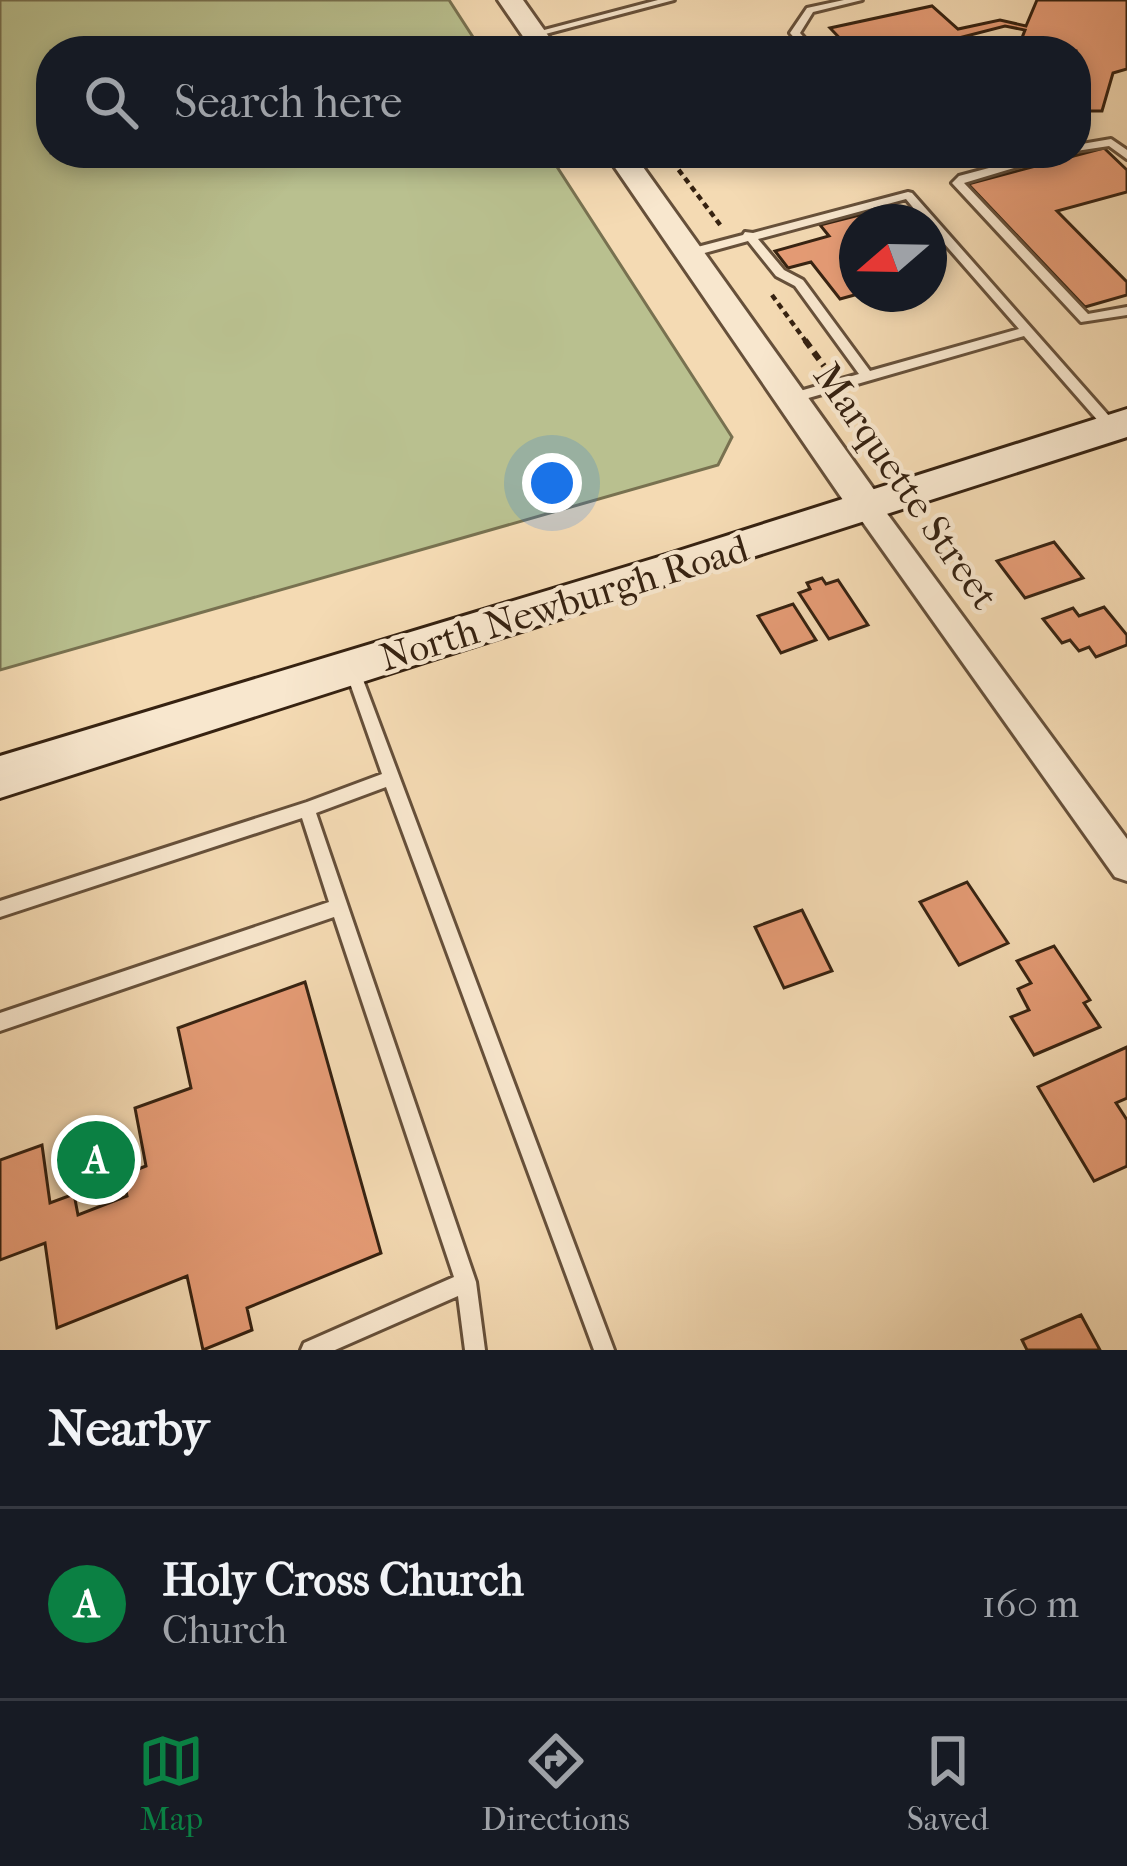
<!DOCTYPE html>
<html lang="en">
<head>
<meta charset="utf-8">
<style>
  :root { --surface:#171b24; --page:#20242c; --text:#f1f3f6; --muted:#9ea1a6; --line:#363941; --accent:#0b8043 }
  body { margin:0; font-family:"IM FELL French Canon",serif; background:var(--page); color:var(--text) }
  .compass { position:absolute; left:839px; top:204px; width:108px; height:108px; border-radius:50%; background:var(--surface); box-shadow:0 6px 18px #0003; rotate:250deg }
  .you { position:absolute; left:552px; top:483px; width:42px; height:42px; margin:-30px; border:9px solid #fff; border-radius:50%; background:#1a73e8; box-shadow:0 0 0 18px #1a73e833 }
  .badge { display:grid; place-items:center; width:78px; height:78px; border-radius:50%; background:var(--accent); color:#fff; font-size:39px; font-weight:700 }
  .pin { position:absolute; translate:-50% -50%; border:6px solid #fff; box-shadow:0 3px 12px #0006 }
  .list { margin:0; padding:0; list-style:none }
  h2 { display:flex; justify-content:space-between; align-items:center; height:156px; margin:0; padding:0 48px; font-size:51px }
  h2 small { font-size:39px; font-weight:400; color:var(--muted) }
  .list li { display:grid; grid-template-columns:78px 1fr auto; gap:36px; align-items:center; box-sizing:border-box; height:192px; padding:0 48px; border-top:3px solid var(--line) }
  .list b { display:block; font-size:45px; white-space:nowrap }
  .list p { margin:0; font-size:39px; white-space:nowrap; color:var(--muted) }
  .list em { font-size:39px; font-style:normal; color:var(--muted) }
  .icon { flex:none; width:66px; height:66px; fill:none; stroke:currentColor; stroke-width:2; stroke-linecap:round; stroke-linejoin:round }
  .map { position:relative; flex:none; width:1127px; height:1350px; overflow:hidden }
  .search { position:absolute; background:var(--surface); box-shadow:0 6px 18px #0003; left:36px; right:36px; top:36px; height:132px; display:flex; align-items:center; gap:30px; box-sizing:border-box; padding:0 42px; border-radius:48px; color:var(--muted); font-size:45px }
  .sheet { height:348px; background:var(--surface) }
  nav { display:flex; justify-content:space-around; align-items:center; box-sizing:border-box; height:168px; border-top:3px solid var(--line); background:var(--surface); font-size:33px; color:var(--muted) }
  nav a { display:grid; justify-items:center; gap:6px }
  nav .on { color:var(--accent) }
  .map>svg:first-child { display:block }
  .green { fill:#b9c08f; stroke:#787150; stroke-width:3 }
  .building { fill:#e69c76; stroke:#362211; stroke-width:3 }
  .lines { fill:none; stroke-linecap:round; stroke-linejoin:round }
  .service-casing { stroke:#66503a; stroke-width:6 }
  .minor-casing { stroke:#66503a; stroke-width:6 }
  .tertiary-casing { stroke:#66503a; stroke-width:6 }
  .secondary-casing { stroke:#362211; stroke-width:6 }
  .path-far1 { stroke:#362211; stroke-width:4.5; stroke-dasharray:6 4.5; stroke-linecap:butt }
  .path { stroke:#362211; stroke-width:6; stroke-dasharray:9 6; stroke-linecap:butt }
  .service { fill:#f8e7ce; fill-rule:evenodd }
  .minor { fill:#f8e7ce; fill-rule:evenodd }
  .tertiary { fill:#f8e7ce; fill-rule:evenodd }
  .secondary { fill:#f8e7ce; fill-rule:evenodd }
  .labels { text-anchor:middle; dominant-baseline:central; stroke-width:9; stroke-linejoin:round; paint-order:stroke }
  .street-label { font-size:39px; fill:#362211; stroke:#f8e7ce }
</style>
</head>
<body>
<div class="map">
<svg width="1127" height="1350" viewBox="0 0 1127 1350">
  <rect width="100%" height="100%" fill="#f4dab3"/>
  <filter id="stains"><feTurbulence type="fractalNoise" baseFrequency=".00167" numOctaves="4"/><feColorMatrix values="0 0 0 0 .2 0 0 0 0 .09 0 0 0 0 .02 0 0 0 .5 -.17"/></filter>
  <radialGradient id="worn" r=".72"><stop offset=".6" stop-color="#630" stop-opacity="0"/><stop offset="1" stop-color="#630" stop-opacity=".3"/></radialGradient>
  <path class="green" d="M 0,0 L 449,0 L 482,51 L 51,51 L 51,153 L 548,153 L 732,437 L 718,465 L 0,670 Z"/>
  <path class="building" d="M 1037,0 L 1127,0 L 1127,69 L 1113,73 L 1102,111 L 1076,111 L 1076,51 L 993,51 L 996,43 L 1018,48 L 1025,30 L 1005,26 L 920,48 L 922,51 L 852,51 L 830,28 L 932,6 L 958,29 L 1000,20 L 1026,26 Z
    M 1104,148 L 1127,170 L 1127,192 L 1057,211 L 1127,282 L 1127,295 L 1085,307 L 968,184 Z
    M 895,206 L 909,222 L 857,222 L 858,294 L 840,299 L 811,262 L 788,268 L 775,251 L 829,236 L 820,225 Z
    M 1054,542 L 1083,578 L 1025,598 L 997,561 Z
    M 822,578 L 826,584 L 838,580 L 868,625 L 829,639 L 799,593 L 810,589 L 807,583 Z
    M 793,604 L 816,640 L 781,653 L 758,616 Z
    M 1104,607 L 1127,635 L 1127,645 L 1096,657 L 1089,647 L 1079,651 L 1070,640 L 1062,643 L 1043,619 L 1073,608 L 1079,616 Z
    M 967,882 L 1008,943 L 959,965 L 920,902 Z
    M 802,910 L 832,971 L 784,988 L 755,927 Z
    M 1054,946 L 1090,1000 L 1084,1003 L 1100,1027 L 1034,1055 L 1011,1017 L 1029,1010 L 1018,989 L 1031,983 L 1017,961 Z
    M 305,982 L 381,1253 L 247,1308 L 252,1330 L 203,1350 L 187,1276 L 57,1328 L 45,1243 L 0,1260 L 0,1160 L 42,1145 L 50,1203 L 74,1194 L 78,1215 L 127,1196 L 123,1175 L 146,1166 L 135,1108 L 191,1088 L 178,1028 Z
    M 1127,1047 L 1127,1098 L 1116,1103 L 1127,1120 L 1127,1166 L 1094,1181 L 1038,1087 Z
    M 1081,1315 L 1100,1350 L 1027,1350 L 1022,1340 Z"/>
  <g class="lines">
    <defs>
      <path id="service" d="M 658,0 L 674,0 L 534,37 L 529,34 Z
        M 844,0 L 862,0 L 813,12 L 800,33 L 816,51 L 806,51 L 790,33 L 807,8 Z
        M 1111,139 L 1127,150 L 1127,159 L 1109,146 L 1076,151 L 1076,145 Z
        M 1045,153 L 1063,153 L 964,183 L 1088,314 L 1127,307 L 1127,315 L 1081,322 L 952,183 L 959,176 Z
        M 908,192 L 912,193 L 1117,425 L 1119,428 L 1117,431 L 1107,431 L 1024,336 L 791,403 L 786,401 L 786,395 L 859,374 L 795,286 L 776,276 L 748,241 L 690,257 L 684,253 L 686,250 L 743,235 L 745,232 L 753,233 ZM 906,199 L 925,222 L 929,222 L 929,226 L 1019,329 L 870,371 L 803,280 L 784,270 L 758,239 Z
        M 352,663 L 357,665 L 359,669 L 614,1350 L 594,1350 L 386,787 L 316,813 L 476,1282 L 485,1350 L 465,1350 L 458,1296 L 335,1350 L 301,1350 L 304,1343 L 454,1277 L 334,917 L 0,1031 L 0,1013 L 329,902 L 302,818 L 0,917 L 0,901 L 307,802 L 382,774 L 345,669 L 347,665 Z"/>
      <path id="minor" d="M 867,497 L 877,500 L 1127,839 L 1127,881 L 1115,877 L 857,514 L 853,507 L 857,500 Z"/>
      <path id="tertiary" d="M 498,0 L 523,0 L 559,51 L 533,51 Z
        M 605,153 L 633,153 L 880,498 L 885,507 L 880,516 L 867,520 L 854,516 Z"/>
      <path id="secondary" d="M 1127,409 L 1127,437 L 0,798 L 0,756 L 672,553 Z"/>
    </defs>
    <use href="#service" class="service-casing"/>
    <use href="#minor" class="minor-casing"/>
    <use href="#tertiary" class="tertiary-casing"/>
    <use href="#secondary" class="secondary-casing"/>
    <path class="path-far1" d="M 666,153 L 721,226
      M 772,295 L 807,343"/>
    <path class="path" d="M 805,340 L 824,366
      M 850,401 L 894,464"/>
    <use href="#service" class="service"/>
    <use href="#minor" class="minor"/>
    <use href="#tertiary" class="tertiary"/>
    <use href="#secondary" class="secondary"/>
  </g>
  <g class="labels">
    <g class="street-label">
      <text transform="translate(906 486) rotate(55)">Marquette Street</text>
      <text transform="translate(564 603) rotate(-17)">North Newburgh Road</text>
    </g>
  </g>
  <rect width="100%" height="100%" filter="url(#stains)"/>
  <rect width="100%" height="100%" fill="url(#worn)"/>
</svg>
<svg class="compass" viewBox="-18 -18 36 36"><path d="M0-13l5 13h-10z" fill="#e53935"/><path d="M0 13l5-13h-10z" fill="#9ea1a6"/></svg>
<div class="you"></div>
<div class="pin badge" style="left:96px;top:1160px">A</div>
<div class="search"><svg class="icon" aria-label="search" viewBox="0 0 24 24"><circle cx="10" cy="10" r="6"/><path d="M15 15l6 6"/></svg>Search here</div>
</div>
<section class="sheet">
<h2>Nearby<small></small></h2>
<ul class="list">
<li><span class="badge">A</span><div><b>Holy Cross Church</b><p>Church</p></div><em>160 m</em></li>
</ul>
</section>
<nav>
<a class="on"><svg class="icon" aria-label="map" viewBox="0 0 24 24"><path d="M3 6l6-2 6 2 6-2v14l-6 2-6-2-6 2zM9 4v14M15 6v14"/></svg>Map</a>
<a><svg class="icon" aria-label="directions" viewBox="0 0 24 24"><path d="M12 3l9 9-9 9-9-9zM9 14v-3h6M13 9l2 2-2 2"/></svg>Directions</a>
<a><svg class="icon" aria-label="saved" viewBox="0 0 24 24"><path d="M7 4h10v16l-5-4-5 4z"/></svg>Saved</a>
</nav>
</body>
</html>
